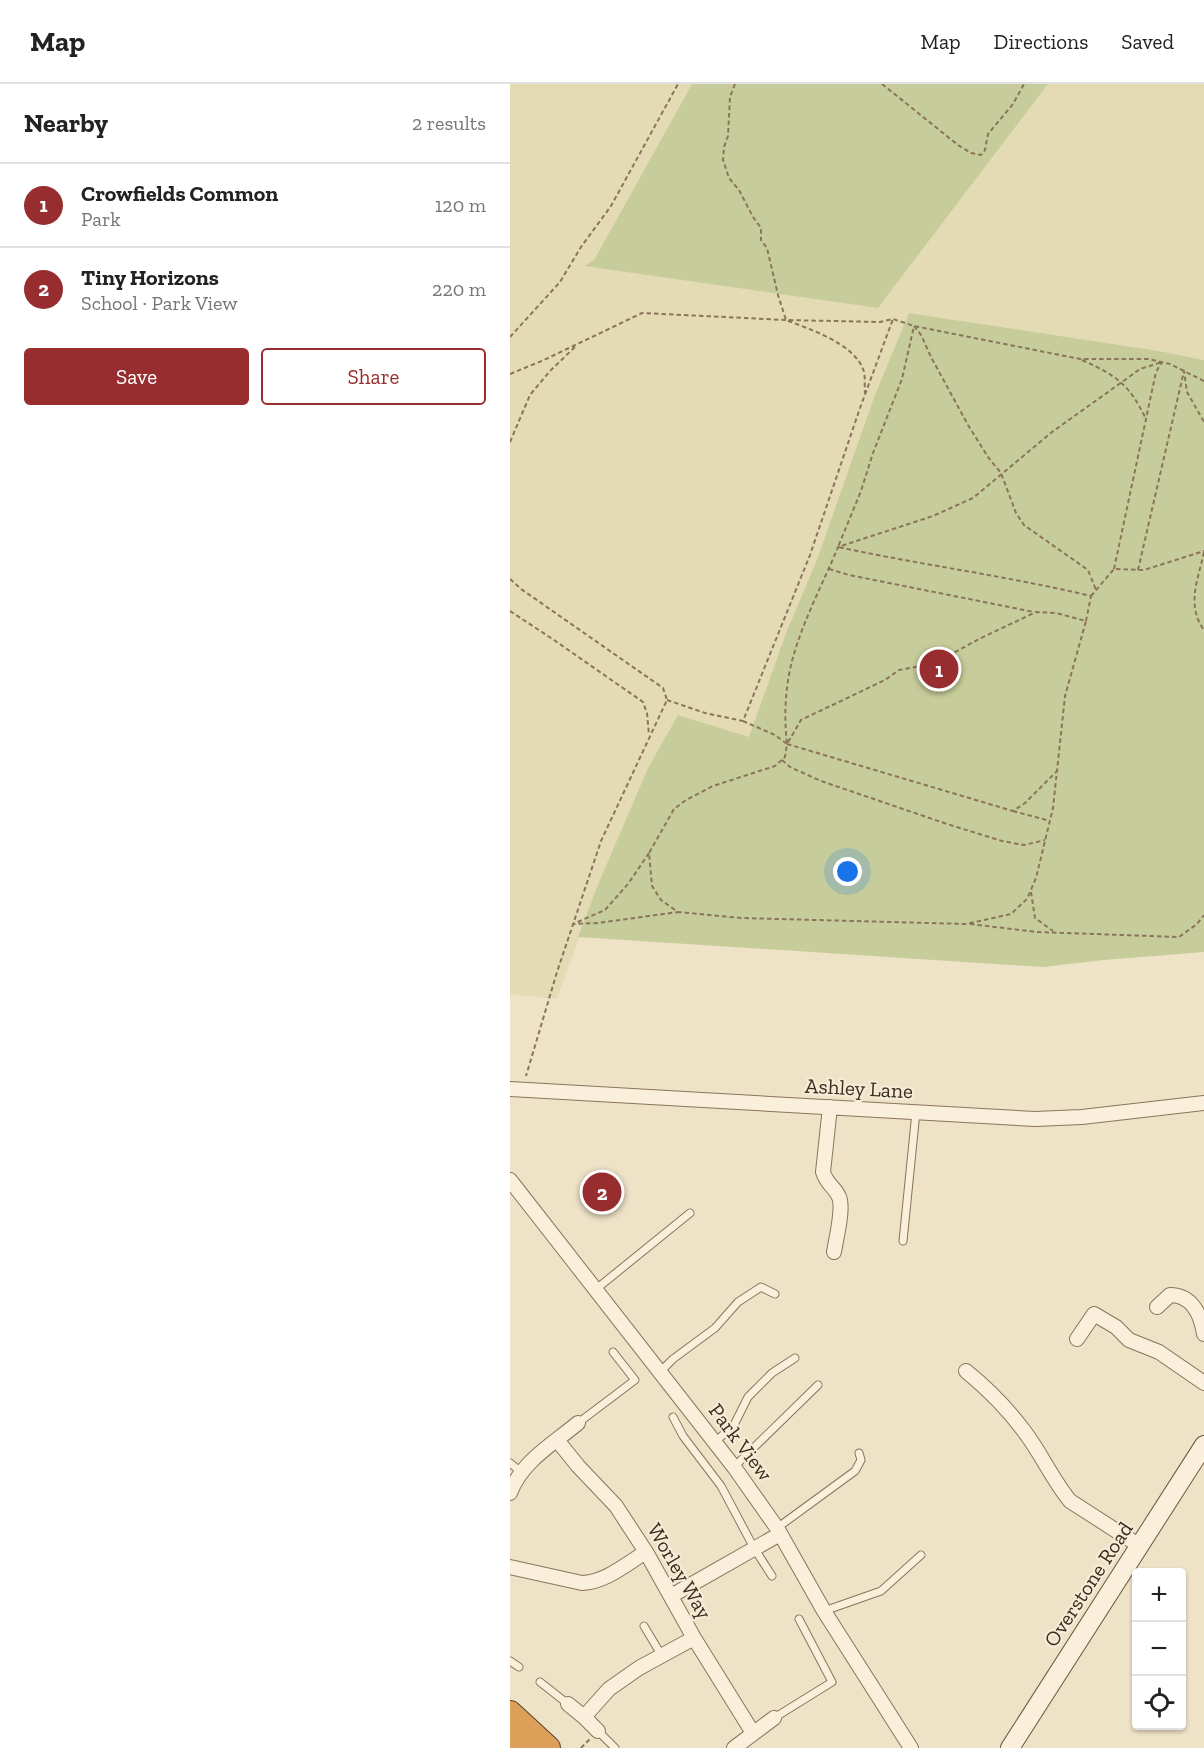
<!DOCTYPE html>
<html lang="en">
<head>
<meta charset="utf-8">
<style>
  :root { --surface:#fff; --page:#f2f2f2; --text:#222; --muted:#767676; --line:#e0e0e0; --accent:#982d2f }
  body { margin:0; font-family:"Zilla Slab",serif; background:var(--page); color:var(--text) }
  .controls { position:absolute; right:18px; bottom:18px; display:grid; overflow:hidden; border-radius:6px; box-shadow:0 2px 4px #0004 }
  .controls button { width:54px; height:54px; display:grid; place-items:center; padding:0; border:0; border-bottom:2px solid var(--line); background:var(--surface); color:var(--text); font:30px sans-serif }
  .you { position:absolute; left:338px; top:788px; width:21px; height:21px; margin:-15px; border:4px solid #fff; border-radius:50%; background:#1a73e8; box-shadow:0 0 0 9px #1a73e833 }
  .badge { display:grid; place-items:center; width:39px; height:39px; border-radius:50%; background:var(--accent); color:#fff; font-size:20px; font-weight:700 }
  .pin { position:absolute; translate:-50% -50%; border:3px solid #fff; box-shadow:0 2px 6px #0006 }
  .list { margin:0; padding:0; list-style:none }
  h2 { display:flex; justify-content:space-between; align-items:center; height:78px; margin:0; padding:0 24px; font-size:26px }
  h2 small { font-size:20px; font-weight:400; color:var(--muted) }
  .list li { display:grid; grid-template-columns:39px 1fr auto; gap:18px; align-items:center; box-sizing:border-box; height:84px; padding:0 24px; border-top:2px solid var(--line) }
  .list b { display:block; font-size:22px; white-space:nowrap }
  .list p { margin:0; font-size:20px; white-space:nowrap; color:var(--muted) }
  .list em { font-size:20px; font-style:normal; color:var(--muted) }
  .actions { display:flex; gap:12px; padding:18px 24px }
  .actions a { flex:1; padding:14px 0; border:2px solid var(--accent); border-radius:6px; text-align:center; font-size:21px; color:var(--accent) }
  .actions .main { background:var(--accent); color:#fff }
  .icon { flex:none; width:33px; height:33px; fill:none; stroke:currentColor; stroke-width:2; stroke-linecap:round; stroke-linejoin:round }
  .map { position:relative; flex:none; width:694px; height:1664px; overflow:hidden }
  header { display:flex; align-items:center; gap:36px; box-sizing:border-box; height:84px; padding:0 30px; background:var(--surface); border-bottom:2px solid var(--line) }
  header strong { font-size:28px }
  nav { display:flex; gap:33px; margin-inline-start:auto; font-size:21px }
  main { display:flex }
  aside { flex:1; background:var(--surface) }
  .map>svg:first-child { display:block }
  .farmland { fill:#e4dbb4 }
  .green { fill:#c7cd9a }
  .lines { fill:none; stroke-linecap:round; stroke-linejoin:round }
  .lane-casing { stroke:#8a745c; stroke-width:9 }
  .street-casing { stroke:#8a745c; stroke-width:16 }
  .secondary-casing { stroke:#6c553f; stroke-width:20 }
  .highway-casing { stroke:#584230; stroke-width:26 }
  .path { stroke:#8a745c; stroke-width:2; stroke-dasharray:4.5 3; stroke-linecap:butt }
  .lane { stroke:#f9efda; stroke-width:7 }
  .street { stroke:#f9efda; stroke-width:14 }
  .secondary { stroke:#f9efda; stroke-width:18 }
  .highway { stroke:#dca059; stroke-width:24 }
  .labels { text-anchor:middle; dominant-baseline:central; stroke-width:4.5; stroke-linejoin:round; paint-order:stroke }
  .street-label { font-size:21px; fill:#3a2c20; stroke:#f6ecd6 }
</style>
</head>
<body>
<header>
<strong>Map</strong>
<nav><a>Map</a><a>Directions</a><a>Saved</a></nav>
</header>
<main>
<aside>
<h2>Nearby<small>2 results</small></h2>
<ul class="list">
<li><span class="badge">1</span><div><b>Crowfields Common</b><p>Park</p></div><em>120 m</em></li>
<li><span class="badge">2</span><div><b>Tiny Horizons</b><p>School · Park View</p></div><em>220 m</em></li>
</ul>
<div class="actions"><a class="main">Save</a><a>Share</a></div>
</aside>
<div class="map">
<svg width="694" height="1664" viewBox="0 0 694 1664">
  <rect width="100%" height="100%" fill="#eee2c7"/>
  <path class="farmland" d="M 0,0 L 182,0 L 84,176 L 75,182 L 368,224 L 538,0 L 694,0 L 694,276 L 649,267 L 399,229 L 317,452 L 276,549 L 239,654 L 168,631 L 138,684 L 89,798 L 47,915 L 0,910 Z"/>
  <path class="green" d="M 182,0 L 538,0 L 368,224 L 74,182 L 84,176 Z
    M 399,229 L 649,267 L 694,276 L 694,868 L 594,876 L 533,883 L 68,853 L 89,798 L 138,684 L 168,631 L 239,653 L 276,549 L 308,473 L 365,311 Z"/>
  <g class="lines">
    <defs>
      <path id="lane" d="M 393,1157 L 406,1028
        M 85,1206 L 180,1129
        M 150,1288 L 163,1275 L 205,1244 L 228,1218 L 251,1203 L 265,1210
        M 163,1333 L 173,1352 L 211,1402 L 244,1464 L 262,1492
        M 68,1339 L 125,1296 L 103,1268
        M 206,1357 L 224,1341 L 238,1313 L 262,1289 L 285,1274
        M 0,1379 L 11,1388
        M 224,1383 L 308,1301
        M 267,1444 L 345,1387 L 351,1376 L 349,1369
        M 314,1527 L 371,1507 L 411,1471
        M 134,1542 L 152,1572
        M 0,1577 L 9,1583
        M 30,1598 L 58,1620
        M 264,1634 L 322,1598 L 289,1535
        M 88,1647 L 105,1664"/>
      <path id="street" d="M 0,1005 L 525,1035 L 572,1033 L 694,1019
        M 320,1023 L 313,1088 C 317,1101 325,1103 329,1113 C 334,1124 326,1155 324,1168
        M 0,1096 L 224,1383 L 267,1444 L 314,1527 L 401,1664
        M 647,1223 L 660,1211 C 682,1211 691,1231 694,1250
        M 567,1255 L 584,1230 L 606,1243 L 619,1256 L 649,1268 L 694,1299
        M 456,1287 C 478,1305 497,1324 514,1347 C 531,1369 542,1395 560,1417 L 630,1462
        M 47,1356 L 68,1382 L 106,1422 L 136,1468 L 184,1554 L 243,1649
        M 0,1409 C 12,1377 43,1360 68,1339
        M 0,1483 L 72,1499 C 96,1498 116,1480 136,1468
        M 161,1512 L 270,1450
        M 58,1620 L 74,1633
        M 88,1647 L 74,1633 L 99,1605 L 129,1584 L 184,1554
        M 224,1664 L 264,1634"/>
      <path id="secondary" d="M 500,1664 L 694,1361"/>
      <path id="highway" d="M 0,1629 L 38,1664
        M 0,1655 L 10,1664"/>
    </defs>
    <use href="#lane" class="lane-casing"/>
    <use href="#street" class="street-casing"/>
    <use href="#secondary" class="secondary-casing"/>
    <use href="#highway" class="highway-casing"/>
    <path class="path" d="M 225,0 L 220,13 L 218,52 L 214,63 L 213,76 L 219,94 L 229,106 L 243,133 L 251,144 L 251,156 L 257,164 L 268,211 L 276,236 C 299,245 343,259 353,285 C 356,292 354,302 355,309
      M 372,0 L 448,61 L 461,69 L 471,71 L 475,66 L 478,50 L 503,20 L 514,0
      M 0,253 L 50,198 L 71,163 L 101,122 L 168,0
      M 572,276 C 607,292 619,300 636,335
      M 0,290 L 34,276 L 132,229 L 276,236 L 370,238 L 383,235 L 404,242 L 570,275 L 638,275 L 660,280 L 694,297
      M 0,358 L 20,311 L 40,287 L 67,261
      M 694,468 C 688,496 676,521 694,546
      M 319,485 L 339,491 L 524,528
      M 604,485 L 646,288 L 652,278
      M 628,486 L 674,287 L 677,308 L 694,338
      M 0,495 L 11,505 L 153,604 L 157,616 L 91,757 L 47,888 L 16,992
      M 581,512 L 604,485 L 634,486 L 694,467
      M 0,527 L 44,556 L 133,618 L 137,629 L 139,651
      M 576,537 L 581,512 C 497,492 412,481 328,463 L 351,407 L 363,369 L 392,295 L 404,242 L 411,251 L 421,273 L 458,341 L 478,373 L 491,389 L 506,429 L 514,441 L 578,486 L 586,506
      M 157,616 L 195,629 L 233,637 L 300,471 L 350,324 L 383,235
      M 233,637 L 265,651 L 277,660 L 275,673 L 265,682 L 203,702 L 176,716 L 164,725 L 139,769 L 142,802 L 151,816 L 168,828 L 231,834 L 456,840 L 501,830 L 517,815 L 526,794 L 543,724 L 555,612 L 576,537 L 546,529 L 526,528 L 469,555 L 423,580 L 389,586 L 375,596 L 291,636 L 277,660 C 274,633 275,607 281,581 C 291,540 312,502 328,463 L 423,432 L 463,414 L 542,348 L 612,298 L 630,285 L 652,278
      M 277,660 L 503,727 L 515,719 L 548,686
      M 272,676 L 280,683 L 311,697 L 437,740 L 492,757 L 514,761 L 535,756
      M 503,727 L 540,737
      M 139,769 L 118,800 L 95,826 L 63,840 L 88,839 L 168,828
      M 521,808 L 525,834 L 543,847
      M 460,840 L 527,848 L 669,853 L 687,840 L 694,831
      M 71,1664 L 80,1655"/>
    <use href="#lane" class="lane"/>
    <use href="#street" class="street"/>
    <use href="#secondary" class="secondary"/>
    <use href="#highway" class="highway"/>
  </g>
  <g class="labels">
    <g class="street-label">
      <text transform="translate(349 1004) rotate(3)">Ashley Lane</text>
      <text transform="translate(231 1358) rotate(53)">Park View</text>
      <text transform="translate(170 1487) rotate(60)">Worley Way</text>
      <text transform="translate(578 1500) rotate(-57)">Overstone Road</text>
    </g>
  </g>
</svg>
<div class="controls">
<button>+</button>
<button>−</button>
<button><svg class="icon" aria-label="locate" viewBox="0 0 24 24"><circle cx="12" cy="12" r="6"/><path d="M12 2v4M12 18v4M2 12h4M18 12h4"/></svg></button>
</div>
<div class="you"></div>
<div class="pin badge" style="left:429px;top:585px">1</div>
<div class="pin badge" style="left:92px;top:1108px">2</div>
</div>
</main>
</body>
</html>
